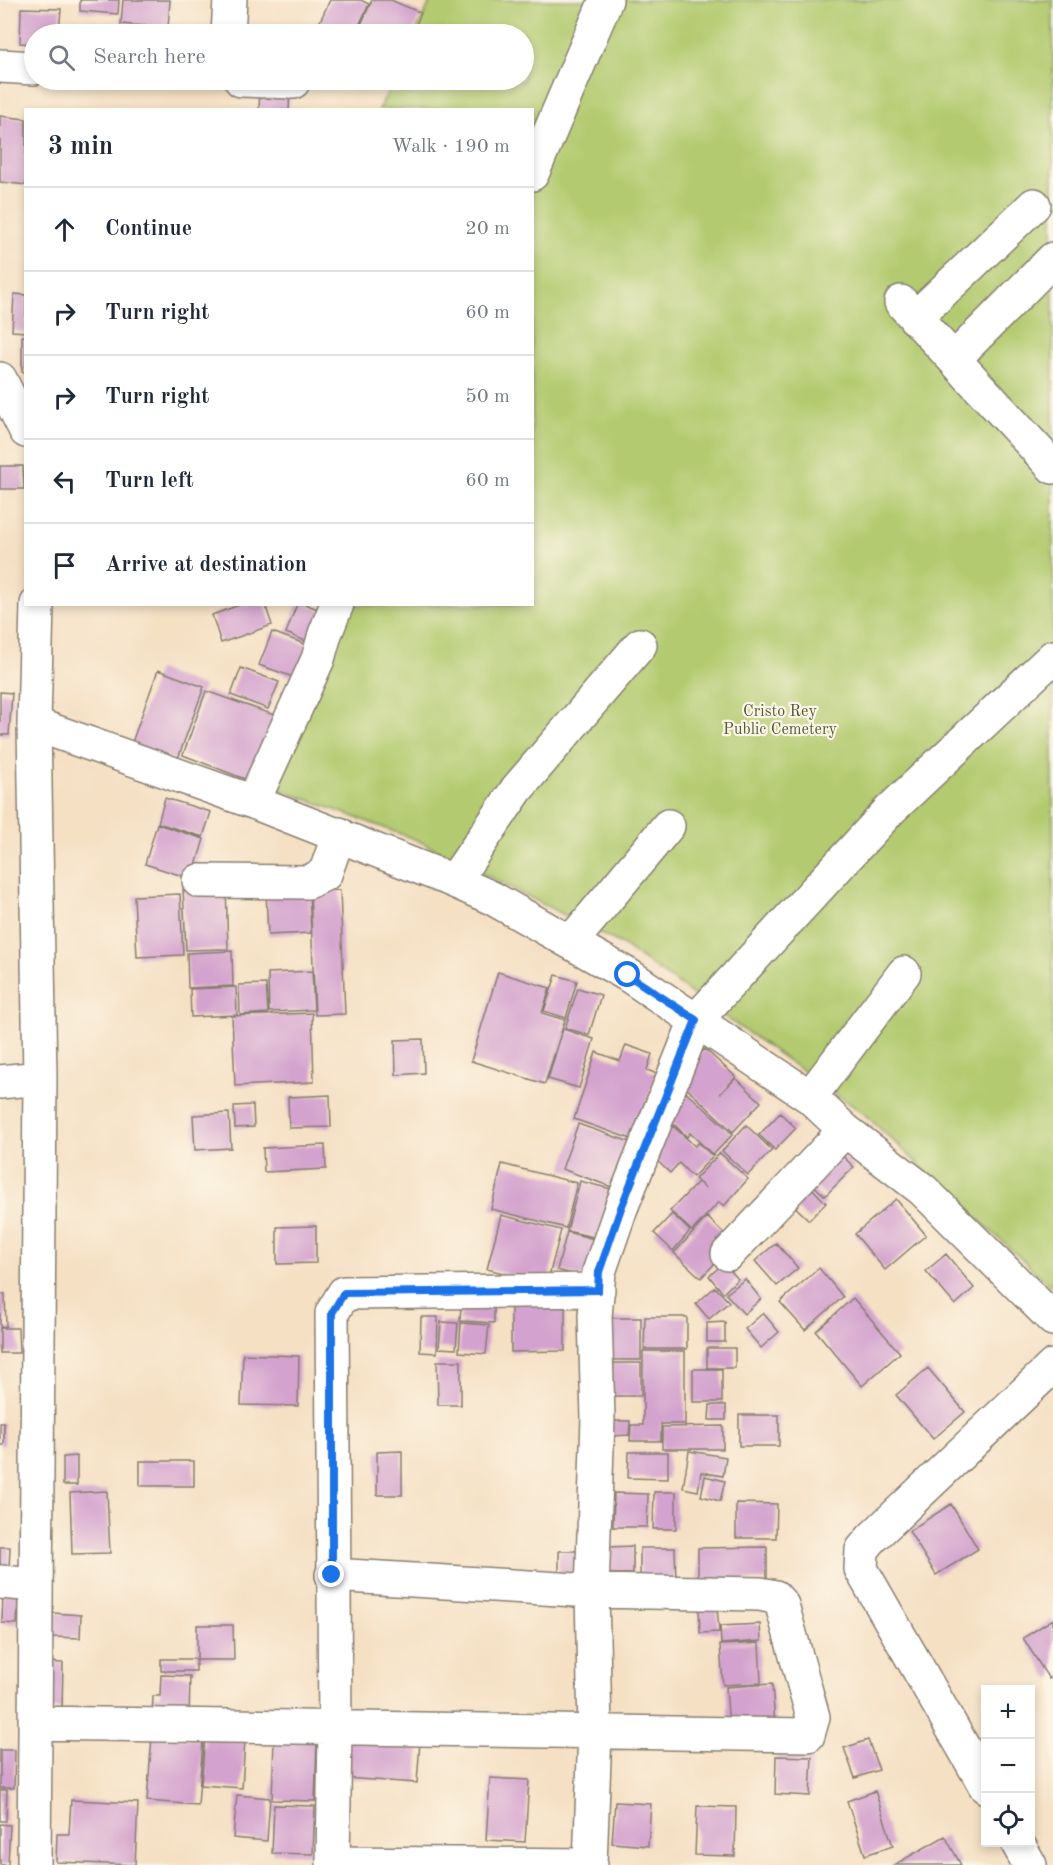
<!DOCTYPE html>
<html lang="en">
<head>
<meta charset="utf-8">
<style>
  :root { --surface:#fff; --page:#f6f6f7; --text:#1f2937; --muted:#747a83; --line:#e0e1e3 }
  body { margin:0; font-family:"Old Standard TT",serif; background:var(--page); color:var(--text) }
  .controls { position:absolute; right:18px; bottom:18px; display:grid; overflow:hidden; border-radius:0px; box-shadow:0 3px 9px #0003 }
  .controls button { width:54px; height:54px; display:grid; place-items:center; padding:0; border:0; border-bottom:2px solid var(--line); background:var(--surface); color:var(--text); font:30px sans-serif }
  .stop { position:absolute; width:18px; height:18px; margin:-14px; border:4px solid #1a73e8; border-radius:50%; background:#fff }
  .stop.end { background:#1a73e8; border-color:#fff; box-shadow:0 2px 6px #0008 }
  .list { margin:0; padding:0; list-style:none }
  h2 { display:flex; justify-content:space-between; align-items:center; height:78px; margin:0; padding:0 24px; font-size:26px }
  h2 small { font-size:20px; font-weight:400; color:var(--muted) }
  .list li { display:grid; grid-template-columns:39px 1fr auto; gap:18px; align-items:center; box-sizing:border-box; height:84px; padding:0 24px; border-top:2px solid var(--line) }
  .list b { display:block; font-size:22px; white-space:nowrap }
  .list em { font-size:20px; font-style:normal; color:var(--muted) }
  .icon { flex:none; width:33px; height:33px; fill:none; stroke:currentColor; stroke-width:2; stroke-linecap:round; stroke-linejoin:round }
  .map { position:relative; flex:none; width:1053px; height:1865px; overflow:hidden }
  .search { position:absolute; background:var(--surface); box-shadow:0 3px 9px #0003; left:24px; top:24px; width:510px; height:66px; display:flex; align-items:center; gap:15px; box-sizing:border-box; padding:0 21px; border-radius:33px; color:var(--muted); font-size:22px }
  .panel { position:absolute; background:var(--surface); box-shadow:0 3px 9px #0003; left:24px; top:108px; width:510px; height:498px; border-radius:0px }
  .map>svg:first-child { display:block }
  .green { fill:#b3ca6f; stroke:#687346; stroke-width:1.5 }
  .building { fill:#d3a2ce }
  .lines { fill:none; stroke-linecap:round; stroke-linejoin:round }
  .minor-casing { stroke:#887e70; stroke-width:36 }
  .minor { stroke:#fff; stroke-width:33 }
  .route { stroke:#1a73e8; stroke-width:8 }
  .labels { text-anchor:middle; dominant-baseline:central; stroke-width:4.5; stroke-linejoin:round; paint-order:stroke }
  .park-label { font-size:16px; fill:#515939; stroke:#fcf5e5 }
</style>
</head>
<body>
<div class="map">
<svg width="1053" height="1865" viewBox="0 0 1053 1865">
  <rect width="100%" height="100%" fill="#fcf5e5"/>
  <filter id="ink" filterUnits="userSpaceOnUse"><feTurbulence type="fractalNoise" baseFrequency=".0167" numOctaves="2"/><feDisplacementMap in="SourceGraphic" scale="12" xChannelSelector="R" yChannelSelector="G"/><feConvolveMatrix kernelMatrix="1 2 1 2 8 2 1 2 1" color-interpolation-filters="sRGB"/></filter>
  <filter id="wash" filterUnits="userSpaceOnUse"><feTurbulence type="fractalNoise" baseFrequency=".008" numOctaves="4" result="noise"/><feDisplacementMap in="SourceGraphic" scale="24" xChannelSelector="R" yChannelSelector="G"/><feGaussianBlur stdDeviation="1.35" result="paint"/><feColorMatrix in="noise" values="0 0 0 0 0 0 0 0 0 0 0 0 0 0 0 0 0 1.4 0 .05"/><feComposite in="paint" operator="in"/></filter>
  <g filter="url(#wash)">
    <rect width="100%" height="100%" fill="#f5e0c4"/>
    <path class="green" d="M 431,0 L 1053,0 L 1053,1288 L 863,1113 L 619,943 L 417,840 L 254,780 L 333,605 L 532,604 L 532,110 L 379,109 L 394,80 L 524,80 L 524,34 L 415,34 Z"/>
    <g id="blocks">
      <path class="building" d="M 80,0 L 119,0 L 118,14 L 80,11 Z
        M 123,0 L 170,0 L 168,28 L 121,24 Z
        M 330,0 L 361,0 L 369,4 L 355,34 L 314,34 Z
        M 372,0 L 391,0 L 421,13 L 412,34 L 357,34 Z
        M 21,8 L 61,9 L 59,34 L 34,34 L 34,44 L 20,43 Z
        M 260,88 L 290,89 L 289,110 L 259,110 Z
        M 0,116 L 26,119 L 26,185 L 0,182 Z
        M 14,294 L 26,295 L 26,332 L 12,331 Z
        M 22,336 L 26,336 L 26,372 L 22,372 Z
        M 0,466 L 23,466 L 24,489 L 0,489 Z
        M 242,604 L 265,604 L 272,625 L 221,643 L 212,615 Z
        M 297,604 L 305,604 L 325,612 L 313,644 L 286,633 Z
        M 272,632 L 308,645 L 296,678 L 259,665 Z
        M 241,668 L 279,682 L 268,709 L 231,695 Z
        M 158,670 L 204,687 L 177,761 L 131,745 Z
        M 206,691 L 274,715 L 250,781 L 183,755 Z
        M 0,692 L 12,693 L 9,735 L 0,735 Z
        M 165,798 L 211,812 L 203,837 L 158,823 Z
        M 157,824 L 204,839 L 192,879 L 145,864 Z
        M 226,887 L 228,949 L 186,950 L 183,889 Z
        M 309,890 L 311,933 L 268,935 L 266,892 Z
        M 340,890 L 345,1014 L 315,1015 L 310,891 Z
        M 180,894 L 183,955 L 137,957 L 134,896 Z
        M 232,951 L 233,986 L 188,988 L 187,953 Z
        M 312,971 L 314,1010 L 269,1012 L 268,973 Z
        M 498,972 L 550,988 L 542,1013 L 565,1020 L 545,1084 L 471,1061 Z
        M 556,975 L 577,981 L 566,1018 L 544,1011 Z
        M 266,984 L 268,1013 L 240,1015 L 239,985 Z
        M 236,987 L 237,1015 L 191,1017 L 190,989 Z
        M 578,988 L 601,995 L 589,1035 L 565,1028 Z
        M 312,1013 L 314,1082 L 235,1086 L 232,1016 Z
        M 563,1029 L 594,1039 L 579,1088 L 548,1079 Z
        M 423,1039 L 424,1073 L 396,1075 L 395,1040 Z
        M 626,1045 L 652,1054 L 647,1070 L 657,1074 L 634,1140 L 574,1119 L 596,1052 L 620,1061 Z
        M 705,1049 L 736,1077 L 720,1094 L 736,1078 L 761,1102 L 733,1132 L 677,1079 Z
        M 684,1090 L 733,1134 L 713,1155 L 690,1133 L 687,1137 L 662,1113 Z
        M 330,1095 L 331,1127 L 289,1128 L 288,1097 Z
        M 253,1105 L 254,1127 L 235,1128 L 234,1106 Z
        M 229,1113 L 231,1148 L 195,1150 L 193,1115 Z
        M 780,1113 L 796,1128 L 775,1150 L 759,1135 Z
        M 578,1124 L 636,1144 L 620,1190 L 562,1169 Z
        M 746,1125 L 772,1150 L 748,1175 L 722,1151 Z
        M 673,1126 L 695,1146 L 698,1143 L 713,1156 L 693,1177 L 679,1163 L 670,1173 L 648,1152 Z
        M 325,1145 L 326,1169 L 264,1172 L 263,1148 Z
        M 834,1148 L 854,1167 L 825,1196 L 805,1177 Z
        M 720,1153 L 748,1179 L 724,1206 L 719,1202 L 692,1231 L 670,1211 L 698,1182 L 705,1188 L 695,1179 Z
        M 502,1164 L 577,1183 L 566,1228 L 491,1209 Z
        M 580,1181 L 615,1190 L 602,1239 L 567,1231 Z
        M 807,1183 L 826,1203 L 809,1220 L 789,1201 Z
        M 896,1199 L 926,1235 L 885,1270 L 855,1234 Z
        M 672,1214 L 690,1231 L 673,1251 L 654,1233 Z
        M 501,1215 L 561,1230 L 547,1284 L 487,1269 Z
        M 707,1217 L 734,1243 L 701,1278 L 674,1253 Z
        M 316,1226 L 316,1263 L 277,1264 L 277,1227 Z
        M 567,1232 L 598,1240 L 588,1278 L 557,1270 Z
        M 776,1243 L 798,1268 L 777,1286 L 755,1261 Z
        M 946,1254 L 974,1288 L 955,1305 L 926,1271 Z
        M 724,1263 L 738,1279 L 723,1293 L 709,1276 Z
        M 819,1268 L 843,1297 L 805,1330 L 780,1302 Z
        M 745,1279 L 761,1299 L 744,1314 L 726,1294 Z
        M 715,1287 L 729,1302 L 709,1319 L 696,1304 Z
        M 0,1294 L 5,1294 L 6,1326 L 0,1327 Z
        M 853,1298 L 900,1353 L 862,1386 L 816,1331 Z
        M 565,1301 L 565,1351 L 511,1352 L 511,1302 Z
        M 461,1305 L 494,1307 L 494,1323 L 460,1321 Z
        M 763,1313 L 779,1332 L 761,1348 L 745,1329 Z
        M 421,1317 L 438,1317 L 437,1353 L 420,1352 Z
        M 645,1317 L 687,1317 L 687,1349 L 644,1349 Z
        M 603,1318 L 641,1318 L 641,1360 L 604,1360 Z
        M 441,1322 L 458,1323 L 456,1349 L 439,1348 Z
        M 725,1322 L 725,1342 L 707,1342 L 707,1323 Z
        M 461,1323 L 489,1325 L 486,1354 L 459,1352 Z
        M 0,1328 L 18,1328 L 19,1353 L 0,1353 Z
        M 707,1348 L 735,1348 L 735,1368 L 707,1368 Z
        M 643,1351 L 685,1351 L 685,1424 L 661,1424 L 661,1441 L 630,1441 L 631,1425 L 643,1425 Z
        M 243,1354 L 299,1356 L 298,1406 L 241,1405 Z
        M 437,1361 L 461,1361 L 461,1405 L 438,1405 Z
        M 601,1363 L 641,1363 L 641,1396 L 601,1396 Z
        M 928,1368 L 965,1412 L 933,1439 L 896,1395 Z
        M 693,1369 L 722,1369 L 722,1402 L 693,1402 Z
        M 710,1405 L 726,1405 L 726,1420 L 709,1420 Z
        M 739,1415 L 779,1415 L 779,1446 L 739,1446 Z
        M 611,1421 L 630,1421 L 629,1435 L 611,1436 Z
        M 0,1423 L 4,1423 L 4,1445 L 0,1445 Z
        M 723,1426 L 723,1449 L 662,1449 L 662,1427 Z
        M 402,1451 L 402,1495 L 377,1495 L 377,1452 Z
        M 689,1451 L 726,1457 L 723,1476 L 701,1472 L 698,1491 L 683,1488 Z
        M 629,1452 L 668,1452 L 668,1479 L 628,1478 Z
        M 77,1456 L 77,1485 L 63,1485 L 63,1457 Z
        M 140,1461 L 194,1461 L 194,1486 L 140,1486 Z
        M 705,1476 L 725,1481 L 720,1501 L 701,1496 Z
        M 107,1491 L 110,1553 L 72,1554 L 70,1493 Z
        M 654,1492 L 676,1492 L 676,1529 L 653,1529 Z
        M 614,1493 L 648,1494 L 647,1527 L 613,1527 Z
        M 736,1503 L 777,1504 L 776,1538 L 736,1538 Z
        M 951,1504 L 978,1549 L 936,1575 L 909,1531 Z
        M 633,1546 L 633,1574 L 607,1574 L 607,1547 Z
        M 0,1547 L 10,1547 L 9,1570 L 0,1570 Z
        M 767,1547 L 767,1580 L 698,1581 L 698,1548 Z
        M 640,1548 L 675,1548 L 676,1581 L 640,1582 Z
        M 559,1551 L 589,1551 L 590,1574 L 559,1574 Z
        M 3,1589 L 18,1590 L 17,1624 L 2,1623 Z
        M 717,1606 L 719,1632 L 700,1633 L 699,1607 Z
        M 53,1613 L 81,1615 L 80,1638 L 52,1637 Z
        M 1053,1619 L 1053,1677 L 1049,1679 L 1023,1638 Z
        M 760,1624 L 761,1641 L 721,1644 L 720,1626 Z
        M 197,1625 L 233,1625 L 234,1660 L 197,1660 Z
        M 759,1643 L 761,1683 L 723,1685 L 720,1645 Z
        M 161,1659 L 196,1659 L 196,1671 L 161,1671 Z
        M 47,1662 L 63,1663 L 62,1709 L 46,1709 Z
        M 161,1675 L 190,1676 L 189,1720 L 152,1719 L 153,1696 L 160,1696 Z
        M 772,1684 L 775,1724 L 729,1728 L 726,1687 Z
        M 152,1736 L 203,1740 L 198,1805 L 147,1801 Z
        M 205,1737 L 245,1739 L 242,1788 L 201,1785 Z
        M 348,1737 L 420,1742 L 417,1783 L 345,1778 Z
        M 274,1740 L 317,1741 L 315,1801 L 272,1800 Z
        M 868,1740 L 879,1770 L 855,1778 L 844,1748 Z
        M 0,1750 L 15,1750 L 14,1788 L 0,1788 Z
        M 776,1756 L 812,1757 L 810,1796 L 775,1794 Z
        M 490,1778 L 529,1780 L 525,1842 L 486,1840 Z
        M 0,1790 L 7,1790 L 6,1821 L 0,1821 Z
        M 875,1791 L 893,1846 L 865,1855 L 847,1801 Z
        M 237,1795 L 270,1798 L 267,1841 L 233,1838 Z
        M 71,1800 L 138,1803 L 135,1865 L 56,1862 L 57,1834 L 69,1834 Z
        M 615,1802 L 651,1804 L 648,1846 L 612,1843 Z
        M 274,1805 L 315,1806 L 313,1854 L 272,1853 Z
        M 697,1806 L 736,1807 L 735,1856 L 695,1855 Z
        M 0,1824 L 10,1825 L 8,1865 L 0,1865 Z
        M 945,1836 L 961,1865 L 894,1865 Z"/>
    </g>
  </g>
  <g filter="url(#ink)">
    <use href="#blocks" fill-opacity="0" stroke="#887e70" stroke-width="1.5"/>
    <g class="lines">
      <defs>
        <path id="minor" d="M 228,34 L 230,0
          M 0,66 L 34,68
          M 241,80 L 293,82
          M 532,174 L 606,0
          M 901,302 L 1053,467
          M 915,318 L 1034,205
          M 954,359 L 1053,259
          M 0,379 L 26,431
          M 34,724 L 253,802 L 454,881 L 492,898 L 628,975 L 810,1097 L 845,1130 L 923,1190 L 1053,1319
          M 253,802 L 318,659 L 325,634 L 337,604
          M 199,881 L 308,882 L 325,874 L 339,834
          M 454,881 L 517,789 L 640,645
          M 571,942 L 668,826
          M 0,1082 L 40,1078
          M 810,1097 L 904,973
          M 728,1254 L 845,1130
          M 0,1582 L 36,1585
          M 35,1723 C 293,1726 550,1732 808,1735 L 813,1717 L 782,1605 L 775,1597 L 760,1594 L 592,1591 L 332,1575
          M 986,1787 L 861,1569 L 862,1550 L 872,1538 L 1053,1366
          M 1017,1842 L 1030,1865
          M 333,1863 L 591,1865
          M 34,1865 L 40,1078 L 34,724 L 37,604
          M 333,1865 L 335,1726 L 332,1313 L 344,1293 L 598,1290
          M 590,1865 L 595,1732 L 592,1591 L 598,1418 L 595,1316 L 599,1272 L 621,1208 L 696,1020 L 889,811 L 1053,657"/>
      </defs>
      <use href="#minor" class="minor-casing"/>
      <use href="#minor" class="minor"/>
    </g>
  </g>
  <g class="lines" filter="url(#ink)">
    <path class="route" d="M 332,1575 L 332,1313 L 344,1293 L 598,1290 L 599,1272 L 621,1208 L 696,1020 L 628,975"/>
  </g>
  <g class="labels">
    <g class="park-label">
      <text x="780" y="712">Cristo Rey<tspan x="780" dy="18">Public Cemetery</tspan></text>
    </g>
  </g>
</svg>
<div class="controls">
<button>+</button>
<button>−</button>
<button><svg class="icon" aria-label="locate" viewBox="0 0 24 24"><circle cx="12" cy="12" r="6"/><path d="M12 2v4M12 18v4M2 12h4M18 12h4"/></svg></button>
</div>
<div class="stop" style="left:628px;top:975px"></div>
<div class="stop end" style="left:332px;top:1575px"></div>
<div class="search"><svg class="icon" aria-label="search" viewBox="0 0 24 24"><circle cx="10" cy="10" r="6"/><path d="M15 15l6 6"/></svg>Search here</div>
<section class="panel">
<h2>3 min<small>Walk · 190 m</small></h2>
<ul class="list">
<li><svg class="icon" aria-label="ahead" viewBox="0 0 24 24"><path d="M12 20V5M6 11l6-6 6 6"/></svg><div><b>Continue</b></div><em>20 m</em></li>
<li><svg class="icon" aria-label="right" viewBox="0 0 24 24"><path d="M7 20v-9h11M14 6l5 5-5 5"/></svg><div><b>Turn right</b></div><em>60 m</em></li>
<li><svg class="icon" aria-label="right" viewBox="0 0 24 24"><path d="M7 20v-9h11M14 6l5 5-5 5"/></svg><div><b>Turn right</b></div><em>50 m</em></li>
<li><svg class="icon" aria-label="left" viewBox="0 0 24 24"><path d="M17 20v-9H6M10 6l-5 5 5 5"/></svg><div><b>Turn left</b></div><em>60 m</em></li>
<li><svg class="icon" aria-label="arrive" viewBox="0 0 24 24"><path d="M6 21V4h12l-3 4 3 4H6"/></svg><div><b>Arrive at destination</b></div></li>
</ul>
</section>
</div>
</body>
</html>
